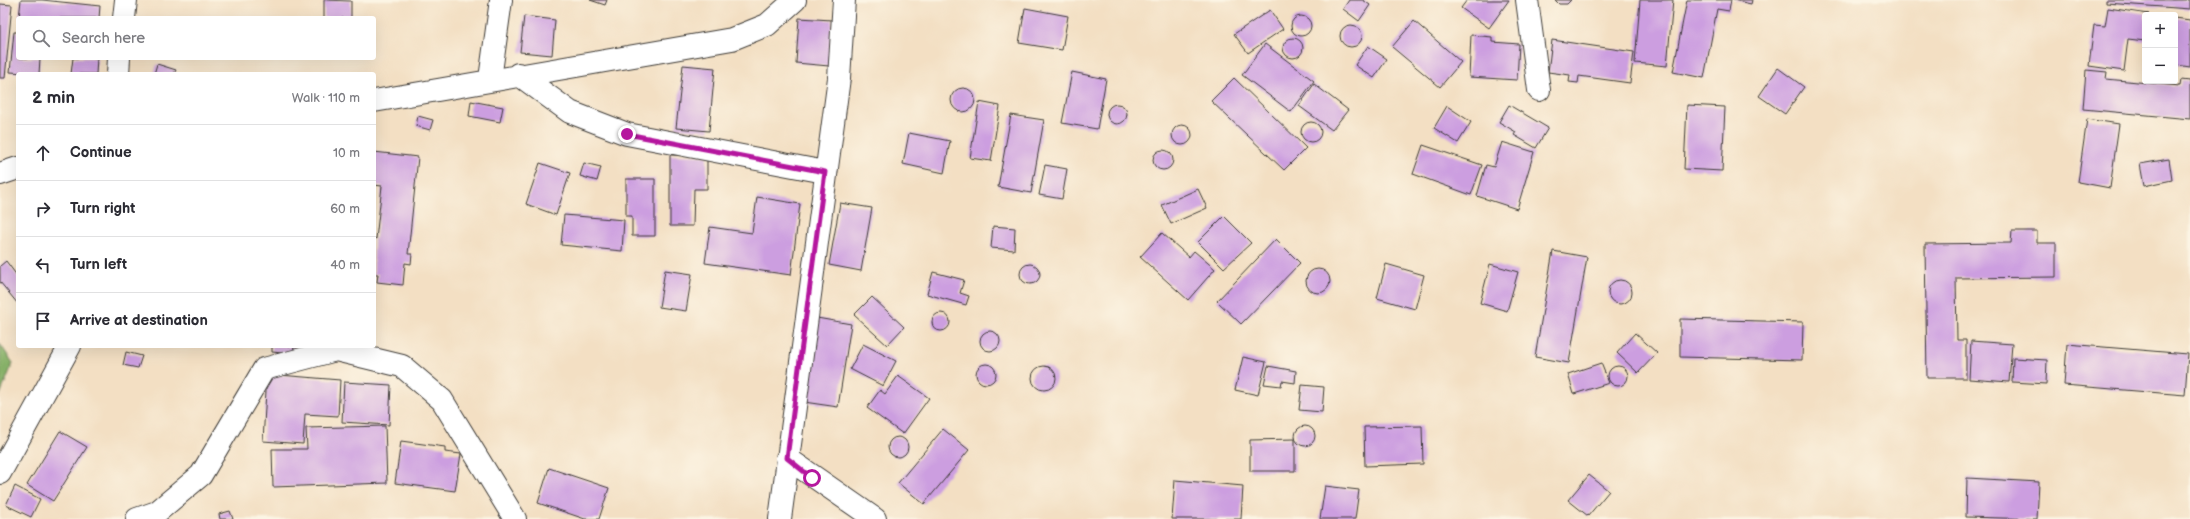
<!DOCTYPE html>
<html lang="en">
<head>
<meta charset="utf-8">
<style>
  :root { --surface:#fff; --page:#f7f7f7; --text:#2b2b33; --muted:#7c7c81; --line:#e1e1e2 }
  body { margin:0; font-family:"Balsamiq Sans",sans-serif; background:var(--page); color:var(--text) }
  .controls { position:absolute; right:12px; top:12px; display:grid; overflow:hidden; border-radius:4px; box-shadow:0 4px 16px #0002 }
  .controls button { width:36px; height:36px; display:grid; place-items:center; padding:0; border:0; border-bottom:1px solid var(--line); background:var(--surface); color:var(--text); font:20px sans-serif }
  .stop { position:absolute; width:12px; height:12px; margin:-9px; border:3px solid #b5179e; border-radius:50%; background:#fff }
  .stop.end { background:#b5179e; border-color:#fff; box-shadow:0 1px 4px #0008 }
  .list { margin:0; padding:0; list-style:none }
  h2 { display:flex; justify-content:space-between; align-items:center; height:52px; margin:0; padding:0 16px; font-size:17px }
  h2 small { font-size:13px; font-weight:400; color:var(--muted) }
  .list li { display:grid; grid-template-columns:26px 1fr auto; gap:12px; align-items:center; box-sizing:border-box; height:56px; padding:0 16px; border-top:1px solid var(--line) }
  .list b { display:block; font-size:15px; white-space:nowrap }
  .list em { font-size:13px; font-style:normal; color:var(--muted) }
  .icon { flex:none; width:22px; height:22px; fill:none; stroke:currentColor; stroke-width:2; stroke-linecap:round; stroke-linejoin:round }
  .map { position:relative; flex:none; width:2190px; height:519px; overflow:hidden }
  .search { position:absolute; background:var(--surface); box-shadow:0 4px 16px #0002; left:16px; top:16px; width:360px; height:44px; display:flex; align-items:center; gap:10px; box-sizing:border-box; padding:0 14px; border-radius:4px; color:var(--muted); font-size:15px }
  .panel { position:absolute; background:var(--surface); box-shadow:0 4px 16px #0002; left:16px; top:72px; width:360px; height:276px; border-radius:4px }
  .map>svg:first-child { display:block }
  .forest { fill:#86b068; stroke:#516642 }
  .building { fill:#cc9ee0 }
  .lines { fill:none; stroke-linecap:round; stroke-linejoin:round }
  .minor-casing { stroke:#3c3935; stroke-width:24 }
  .minor { stroke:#fff; stroke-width:22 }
  .route { stroke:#b5179e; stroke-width:5 }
</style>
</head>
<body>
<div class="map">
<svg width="2190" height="519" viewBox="0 0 2190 519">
  <rect width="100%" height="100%" fill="#fcf5e5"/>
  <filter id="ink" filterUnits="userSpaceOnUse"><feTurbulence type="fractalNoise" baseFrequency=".025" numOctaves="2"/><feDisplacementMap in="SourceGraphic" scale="8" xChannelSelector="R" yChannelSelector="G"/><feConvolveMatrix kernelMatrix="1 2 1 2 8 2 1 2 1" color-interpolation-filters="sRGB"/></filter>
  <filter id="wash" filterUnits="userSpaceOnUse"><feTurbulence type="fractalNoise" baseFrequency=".012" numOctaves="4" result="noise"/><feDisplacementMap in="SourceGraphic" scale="16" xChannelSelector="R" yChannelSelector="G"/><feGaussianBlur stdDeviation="0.9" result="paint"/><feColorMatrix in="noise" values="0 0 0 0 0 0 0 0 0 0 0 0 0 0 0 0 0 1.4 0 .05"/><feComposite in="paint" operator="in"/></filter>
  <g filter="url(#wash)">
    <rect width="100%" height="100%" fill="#f3dfc3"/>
    <path class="forest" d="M 0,344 L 13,363 L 0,395 Z"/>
    <g id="blocks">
      <path class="building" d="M 21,0 L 42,0 L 100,6 L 99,18 L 19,18 Z
        M 324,0 L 351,1 L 351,18 L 324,18 Z
        M 590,0 L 607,0 L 605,5 Z
        M 1349,0 L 1363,0 L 1370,5 L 1359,21 L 1343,9 Z
        M 1467,0 L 1509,0 L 1489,28 L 1461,8 Z
        M 1555,0 L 1571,0 L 1567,4 L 1559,4 Z
        M 1640,0 L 1673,0 L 1667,66 L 1635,63 Z
        M 1687,0 L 1731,0 L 1729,11 L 1717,9 L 1704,78 L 1673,72 Z
        M 1733,0 L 1752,0 L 1751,4 Z
        M 2106,0 L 2190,0 L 2190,9 L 2106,3 Z
        M 0,4 L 12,5 L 5,78 L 0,78 Z
        M 1025,8 L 1068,16 L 1062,50 L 1019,43 Z
        M 2108,8 L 2149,14 L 2145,15 L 2145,41 L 2128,39 L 2124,71 L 2089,66 L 2094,25 L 2105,26 Z
        M 1270,10 L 1283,29 L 1248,53 L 1234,34 Z
        M1291 26a10 10 0 1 1 20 0a10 10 0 1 1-20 0Z
        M 524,16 L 555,20 L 552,55 L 520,52 Z
        M 799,18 L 832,20 L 829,66 L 796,63 Z
        M 2175,18 L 2190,20 L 2190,67 L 2177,65 L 2176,69 Z
        M 1414,21 L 1461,62 L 1440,87 L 1392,47 Z
        M1340 36a11 11 0 1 1 22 0a11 11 0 1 1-22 0Z
        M 14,32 L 18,32 L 18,58 L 40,58 L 39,74 L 10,72 Z
        M 1471,35 L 1492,37 L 1492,42 L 1519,44 L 1517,80 L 1469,77 Z
        M1283 48a10 10 0 1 1 20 0a10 10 0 1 1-20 0Z
        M 1552,40 L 1634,52 L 1630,83 L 1579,76 L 1578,83 L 1569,82 L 1570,75 L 1548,72 Z
        M 1265,44 L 1314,81 L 1291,112 L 1242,75 Z
        M 1368,46 L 1387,59 L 1374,78 L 1355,65 Z
        M 73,58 L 97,58 L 96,74 L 71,74 Z
        M 157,64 L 176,70 L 174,74 L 154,74 Z
        M 683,65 L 715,68 L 709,131 L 676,128 Z
        M 1778,68 L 1804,87 L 1785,114 L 1759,96 Z
        M 2086,70 L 2107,72 L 2106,79 L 2180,86 L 2181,80 L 2190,81 L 2190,119 L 2083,109 Z
        M 1072,72 L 1106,79 L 1097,129 L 1062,123 Z
        M 1234,78 L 1306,148 L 1284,170 L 1211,101 Z
        M 1314,84 L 1348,110 L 1332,130 L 1299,106 Z
        M951 100a12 12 0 1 1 24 0a12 12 0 1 1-24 0Z
        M 471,101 L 503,107 L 500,122 L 469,116 Z
        M 979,102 L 1000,106 L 991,161 L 970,158 Z
        M1107 114a10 10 0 1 1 20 0a10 10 0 1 1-20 0Z
        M 1509,105 L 1548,128 L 1536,148 L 1514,135 L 1516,132 L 1499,122 Z
        M 1687,105 L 1725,107 L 1722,171 L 1684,169 Z
        M 1447,106 L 1471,122 L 1458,143 L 1434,128 Z
        M 1011,115 L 1044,120 L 1031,193 L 998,187 Z
        M 418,116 L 433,120 L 430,130 L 416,126 Z
        M 2087,119 L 2119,124 L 2110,188 L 2078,182 Z
        M1301 132a10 10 0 1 1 20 0a10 10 0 1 1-20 0Z
        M1172 135a10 10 0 1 1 20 0a10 10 0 1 1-20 0Z
        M 909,133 L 950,141 L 944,173 L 903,164 Z
        M 1502,142 L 1534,152 L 1517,209 L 1477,196 L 1486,165 L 1494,167 Z
        M 1423,145 L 1482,165 L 1471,195 L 1413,174 Z
        M1153 160a10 10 0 1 1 20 0a10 10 0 1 1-20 0Z
        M 374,152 L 418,157 L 408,254 L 412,254 L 411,264 L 405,263 L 403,285 L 377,282 L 378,274 L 374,274 L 374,238 L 376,239 L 382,186 L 374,185 Z
        M 670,155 L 707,156 L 707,189 L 694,189 L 693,226 L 670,226 Z
        M 2169,159 L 2172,180 L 2144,186 L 2140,164 Z
        M 540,163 L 570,173 L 556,215 L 526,204 Z
        M 584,163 L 601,167 L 597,181 L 580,176 Z
        M 1045,165 L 1067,169 L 1062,199 L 1039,195 Z
        M 626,179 L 655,179 L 655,236 L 632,236 L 632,216 L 626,216 Z
        M 1198,189 L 1207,208 L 1171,224 L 1162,205 Z
        M 757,197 L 800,204 L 791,275 L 705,263 L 710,227 L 752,233 Z
        M 840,203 L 872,208 L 861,271 L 829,265 Z
        M 564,215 L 624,220 L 622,251 L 561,245 Z
        M 1224,216 L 1251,243 L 1224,268 L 1198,242 Z
        M 993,226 L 1015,228 L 1014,250 L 991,248 Z
        M 2012,231 L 2037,231 L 2037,243 L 2056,243 L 2056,277 L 1956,278 L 1957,340 L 1966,340 L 1966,378 L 1927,378 L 1925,244 L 2011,243 Z
        M 1162,233 L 1189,257 L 1194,251 L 1215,269 L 1188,300 L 1140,257 Z
        M 1276,239 L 1300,263 L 1241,324 L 1217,301 Z
        M 1553,251 L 1587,257 L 1569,363 L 1535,357 Z
        M 6,261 L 18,277 L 18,304 L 0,282 L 0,266 Z
        M1020 274a10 10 0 1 1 20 0a10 10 0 1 1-20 0Z
        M 1386,264 L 1424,275 L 1415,309 L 1377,298 Z
        M 1490,264 L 1518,272 L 1507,311 L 1480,303 Z
        M1306 281a12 12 0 1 1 24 0a12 12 0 1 1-24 0Z
        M 665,270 L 692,274 L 686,311 L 659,307 Z
        M 933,272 L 964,280 L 960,293 L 969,296 L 966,305 L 927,294 Z
        M1608 292a12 12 0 1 1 24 0a12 12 0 1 1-24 0Z
        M 872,297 L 904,327 L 887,345 L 854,315 Z
        M932 322a9 9 0 1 1 18 0a9 9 0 1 1-18 0Z
        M 817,318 L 851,324 L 838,407 L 804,402 Z
        M 1680,319 L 1803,322 L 1802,360 L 1680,357 Z
        M980 341a10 10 0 1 1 20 0a10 10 0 1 1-20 0Z
        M 1635,333 L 1657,353 L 1638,373 L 1617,353 Z
        M 1971,341 L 2012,344 L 2009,382 L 1969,379 Z
        M 863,344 L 896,361 L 883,386 L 850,369 Z
        M 2067,344 L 2188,354 L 2185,395 L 2064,385 Z
        M 272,346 L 294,346 L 293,354 L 272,352 Z
        M 126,352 L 142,356 L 138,368 L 123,365 Z
        M 1243,357 L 1266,362 L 1258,395 L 1235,390 Z
        M 2013,358 L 2047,360 L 2046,384 L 2012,382 Z
        M 1601,363 L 1609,383 L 1574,394 L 1568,374 Z
        M976 374a10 10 0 1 1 20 0a10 10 0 1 1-20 0Z
        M1032 378a12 12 0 1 1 24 0a12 12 0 1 1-24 0Z
        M1608 376a10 10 0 1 1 20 0a10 10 0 1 1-20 0Z
        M 1268,366 L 1296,371 L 1295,383 L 1282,381 L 1281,386 L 1264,384 Z
        M 267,374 L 340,380 L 338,416 L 305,414 L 303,444 L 263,441 Z
        M 898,376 L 929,398 L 903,434 L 867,408 L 880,390 L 885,394 Z
        M 344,382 L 391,385 L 389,425 L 342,422 Z
        M 1302,385 L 1324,387 L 1322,412 L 1299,410 Z
        M1295 436a10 10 0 1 1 20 0a10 10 0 1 1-20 0Z
        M 385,426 L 387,483 L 273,487 L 272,449 L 307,449 L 306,428 Z
        M 1422,426 L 1423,464 L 1365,466 L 1364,427 Z
        M 943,429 L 969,450 L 924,504 L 898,483 Z
        M 60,431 L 87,447 L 53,501 L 27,485 Z
        M888 447a10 10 0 1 1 20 0a10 10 0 1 1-20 0Z
        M 1295,439 L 1295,471 L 1250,471 L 1250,440 Z
        M 401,441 L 445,447 L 445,452 L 461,454 L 455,491 L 395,483 Z
        M 549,468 L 609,488 L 599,519 L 585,519 L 538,503 Z
        M 1589,475 L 1609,491 L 1588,516 L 1568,500 Z
        M 1967,478 L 2039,482 L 2037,519 L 1966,517 Z
        M 1175,480 L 1243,486 L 1241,519 L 1172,519 Z
        M 15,486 L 40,499 L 31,517 L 6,505 Z
        M 1325,486 L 1359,490 L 1355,519 L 1320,519 Z
        M 230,511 L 233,519 L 220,519 L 219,514 Z"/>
    </g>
  </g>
  <g filter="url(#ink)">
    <use href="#blocks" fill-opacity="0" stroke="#3c3935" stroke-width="1"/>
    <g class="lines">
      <defs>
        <path id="minor" d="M 1527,0 L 1539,90
          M 124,18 L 126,0
          M 118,74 L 119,58
          M 518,74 L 570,112 L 627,134 L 825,172
          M 490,79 L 501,0
          M 374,101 L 732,39 L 767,25 L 795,0
          M 0,174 L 18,168
          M 787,458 L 875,519
          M 0,473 L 70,346
          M 137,519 L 157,512 L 201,475 L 264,369 L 336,350 L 402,366 L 442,400 L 515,519
          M 780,519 L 839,78 L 844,0"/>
      </defs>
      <use href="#minor" class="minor-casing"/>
      <use href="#minor" class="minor"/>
    </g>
  </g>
  <g class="lines" filter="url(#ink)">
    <path class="route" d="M 627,134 L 825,172 L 787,458 L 812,478"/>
  </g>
</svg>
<div class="controls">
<button>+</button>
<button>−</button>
</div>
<div class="stop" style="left:812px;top:478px"></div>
<div class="stop end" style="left:627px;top:134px"></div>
<div class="search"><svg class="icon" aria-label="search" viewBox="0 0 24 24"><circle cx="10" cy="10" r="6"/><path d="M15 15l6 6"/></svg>Search here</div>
<section class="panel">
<h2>2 min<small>Walk · 110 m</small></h2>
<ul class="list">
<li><svg class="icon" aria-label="ahead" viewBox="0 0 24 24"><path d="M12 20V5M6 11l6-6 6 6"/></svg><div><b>Continue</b></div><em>10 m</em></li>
<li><svg class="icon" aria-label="right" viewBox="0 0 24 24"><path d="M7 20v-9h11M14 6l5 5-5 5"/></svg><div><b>Turn right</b></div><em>60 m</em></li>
<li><svg class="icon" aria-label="left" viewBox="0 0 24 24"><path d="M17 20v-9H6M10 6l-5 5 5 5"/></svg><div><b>Turn left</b></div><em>40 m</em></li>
<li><svg class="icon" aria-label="arrive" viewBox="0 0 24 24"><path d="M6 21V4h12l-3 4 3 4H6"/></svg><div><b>Arrive at destination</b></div></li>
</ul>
</section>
</div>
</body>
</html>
